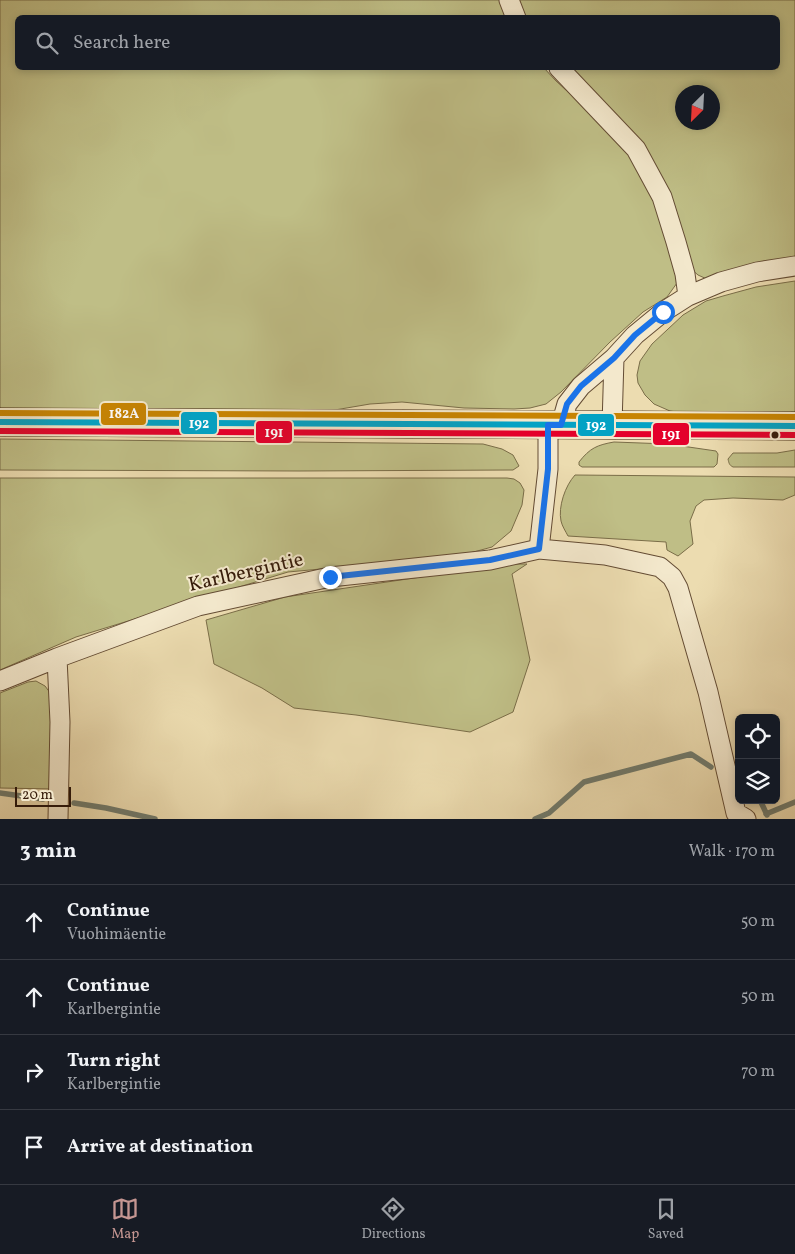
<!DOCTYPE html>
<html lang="en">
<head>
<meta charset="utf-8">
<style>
  :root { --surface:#171b24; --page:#20242c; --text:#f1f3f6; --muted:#9ea1a6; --line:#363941; --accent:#c59692 }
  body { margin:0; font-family:Vollkorn,serif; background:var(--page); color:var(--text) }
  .controls { position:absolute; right:15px; bottom:15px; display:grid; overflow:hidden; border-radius:8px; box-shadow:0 2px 8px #0003 }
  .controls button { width:45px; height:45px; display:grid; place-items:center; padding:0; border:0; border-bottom:1px solid var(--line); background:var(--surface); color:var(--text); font:25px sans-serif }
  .compass { position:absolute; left:675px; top:85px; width:45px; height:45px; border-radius:50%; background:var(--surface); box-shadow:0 2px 8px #0003; rotate:204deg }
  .scale { position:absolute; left:15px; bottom:12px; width:56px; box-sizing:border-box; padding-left:5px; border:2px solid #361c0a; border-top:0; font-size:14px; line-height:18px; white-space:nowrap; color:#361c0a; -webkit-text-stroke:4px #f3e8cc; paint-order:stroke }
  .stop { position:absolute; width:15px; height:15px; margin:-11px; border:4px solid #1a73e8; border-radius:50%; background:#fff }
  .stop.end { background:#1a73e8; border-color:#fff; box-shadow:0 1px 5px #0008 }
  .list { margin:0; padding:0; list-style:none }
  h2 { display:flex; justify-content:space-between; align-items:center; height:65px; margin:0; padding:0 20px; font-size:21px }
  h2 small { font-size:16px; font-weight:400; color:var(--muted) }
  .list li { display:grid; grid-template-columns:32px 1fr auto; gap:15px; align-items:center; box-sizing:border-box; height:75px; padding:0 20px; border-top:1px solid var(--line) }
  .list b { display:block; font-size:19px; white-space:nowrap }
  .list p { margin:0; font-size:16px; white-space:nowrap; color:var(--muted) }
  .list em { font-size:16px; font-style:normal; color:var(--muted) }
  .icon { flex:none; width:28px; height:28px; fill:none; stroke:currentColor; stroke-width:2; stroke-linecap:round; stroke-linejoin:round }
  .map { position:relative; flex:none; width:795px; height:819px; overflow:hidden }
  .search { position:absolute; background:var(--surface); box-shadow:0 2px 8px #0003; left:15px; right:15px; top:15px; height:55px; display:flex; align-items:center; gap:12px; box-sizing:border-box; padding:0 18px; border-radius:8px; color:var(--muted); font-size:19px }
  .sheet { height:365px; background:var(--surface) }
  nav { display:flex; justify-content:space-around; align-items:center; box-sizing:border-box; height:70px; border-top:1px solid var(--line); background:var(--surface); font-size:14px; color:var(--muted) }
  nav a { display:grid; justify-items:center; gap:2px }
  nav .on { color:var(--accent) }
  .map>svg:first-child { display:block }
  .green { fill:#bfbe86; stroke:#7a6d48; fill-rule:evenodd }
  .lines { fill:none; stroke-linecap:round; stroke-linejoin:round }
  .stream { stroke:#717b6d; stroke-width:5.5 }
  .street-casing { stroke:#644c34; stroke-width:21 }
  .primary-casing { stroke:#361c0a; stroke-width:29 }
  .street { stroke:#f3e8cc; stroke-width:19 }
  .primary { stroke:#ecdcb0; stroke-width:28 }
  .bus-1-casing { stroke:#f3e8cc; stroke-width:10 }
  .bus-2-casing { stroke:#f3e8cc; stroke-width:10 }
  .bus-3-casing { stroke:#f3e8cc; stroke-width:10 }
  .bus-1 { stroke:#03a2c4; stroke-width:6 }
  .bus-2 { stroke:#e4002b; stroke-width:6 }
  .bus-3 { stroke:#c78402; stroke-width:6 }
  .route { stroke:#1a73e8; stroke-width:6 }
  .bus-dot { fill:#361c0a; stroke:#f3e8cc; stroke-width:2 }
  .labels { text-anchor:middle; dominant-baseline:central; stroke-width:4; stroke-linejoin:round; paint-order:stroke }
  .street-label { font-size:20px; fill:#361c0a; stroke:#f3e8cc }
  .line-badge { stroke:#f3e8cc; stroke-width:2 }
  .badge-label { font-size:14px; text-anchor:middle; font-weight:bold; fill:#fff }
</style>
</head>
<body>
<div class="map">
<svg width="795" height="819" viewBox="0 0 795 819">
  <rect width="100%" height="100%" fill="#ecdcb0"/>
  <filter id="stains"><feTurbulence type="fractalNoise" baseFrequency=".004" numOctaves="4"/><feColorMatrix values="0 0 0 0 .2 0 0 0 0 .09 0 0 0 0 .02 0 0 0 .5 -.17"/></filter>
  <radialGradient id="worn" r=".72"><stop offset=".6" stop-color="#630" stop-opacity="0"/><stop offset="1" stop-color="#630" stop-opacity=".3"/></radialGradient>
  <path class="green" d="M 0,0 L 501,0 L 510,17 L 18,18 L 18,68 L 544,68 L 556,81 L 598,119 L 627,150 L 658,204 L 674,250 L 677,283 L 667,297 L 643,312 L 610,342 L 561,392 L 546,404 L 530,408 L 514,409 L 464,408 L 402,402 L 370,404 L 323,412 L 0,411 Z
    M 516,0 L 795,0 L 795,257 L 769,263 L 709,280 L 698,275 L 690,268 L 666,190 L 565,68 L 778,68 L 778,18 L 524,17 ZM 682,92 L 712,92 L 712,122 L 682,122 Z
    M 795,281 L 795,414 L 695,415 L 670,411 L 654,404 L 645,395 L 638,383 L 637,375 L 640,361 L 652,344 L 683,315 L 706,301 L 723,296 L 756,287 Z
    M 0,439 L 483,444 L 502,449 L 513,455 L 519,466 L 513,470 L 299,471 L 0,470 Z
    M 614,442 L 668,444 L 716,451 L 718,454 L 717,464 L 714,467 L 582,467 L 579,465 L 579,462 C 590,448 597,445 614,442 Z
    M 795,450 L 795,467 L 733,467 C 729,465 729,463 728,459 L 733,453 L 777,453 Z
    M 575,475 L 795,477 L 795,495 L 783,500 L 733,498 L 704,500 L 696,506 L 690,521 L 693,544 L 678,556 L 667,550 L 666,542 L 568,536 C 566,532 562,526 561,521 C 558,507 565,486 575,475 Z
    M 0,478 L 507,478 L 514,479 L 520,483 L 524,490 L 522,505 L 511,531 L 492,547 L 470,553 L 397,562 L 288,572 L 76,637 L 0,670 Z
    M 509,564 L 527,564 L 512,574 L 530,660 L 513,712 L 470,732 L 356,715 L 294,708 L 262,688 L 214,664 L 206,620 L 285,597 Z
    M 36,681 L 45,686 L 51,694 L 54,789 L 0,788 L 0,693 L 28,682 Z"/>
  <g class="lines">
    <path class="stream" d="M 0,793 L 43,799
      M 760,800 L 767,815
      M 74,803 L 106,808 L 155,819
      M 766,814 L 795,802
      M 535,819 L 549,813 L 584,782 L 691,754 L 711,767"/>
    <defs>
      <path id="street" d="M 509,0 L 516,18
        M 559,68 L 636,149 L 662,197 L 676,242 L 685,274 L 688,296
        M 561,425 L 567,404 L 581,386 L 614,358 L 635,335 L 663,312 L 688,296 L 721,282 L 757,272 L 795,266
        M 612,425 L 614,358
        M 539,549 L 605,555 L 660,567 L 672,577 L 678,588 L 708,692 L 736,813 L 746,819
        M 57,658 L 60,722 L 58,819
        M 0,681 L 57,658 L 198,606 L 330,577 L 490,560 L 539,549 L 548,469 L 548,425"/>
      <path id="primary" d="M 0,422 L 795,426"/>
    </defs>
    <use href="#street" class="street-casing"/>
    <use href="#primary" class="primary-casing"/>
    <use href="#street" class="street"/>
    <use href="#primary" class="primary"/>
    <defs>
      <path id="bus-1" d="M 0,422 L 795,426"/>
      <path id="bus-2" d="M 0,431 L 795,435"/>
      <path id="bus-3" d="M 0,413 L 795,417"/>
    </defs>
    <use href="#bus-1" class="bus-1-casing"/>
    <use href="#bus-2" class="bus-2-casing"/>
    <use href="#bus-3" class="bus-3-casing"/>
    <use href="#bus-1" class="bus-1"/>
    <use href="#bus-2" class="bus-2"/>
    <use href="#bus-3" class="bus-3"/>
  </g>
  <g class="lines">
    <path class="route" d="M 330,577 L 490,560 L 539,549 L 548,469 L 548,425 L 561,425 L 567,404 L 581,386 L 614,358 L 635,335 L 663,312"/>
  </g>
  <circle class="bus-dot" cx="775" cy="435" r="4.5"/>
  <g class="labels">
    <g class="street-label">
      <text transform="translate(246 573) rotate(-13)">Karlbergintie</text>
    </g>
  </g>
  <g class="line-badge">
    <rect x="100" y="402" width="47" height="24" rx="5" fill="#c78402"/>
    <rect x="180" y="411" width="38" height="24" rx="5" fill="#03a2c4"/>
    <rect x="577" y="413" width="38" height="24" rx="5" fill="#03a2c4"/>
    <rect x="255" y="420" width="38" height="24" rx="5" fill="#e4002b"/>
    <rect x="652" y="422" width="38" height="24" rx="5" fill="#e4002b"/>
  </g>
  <g class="badge-label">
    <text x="124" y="418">182A</text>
    <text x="199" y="428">192</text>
    <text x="596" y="430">192</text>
    <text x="274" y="437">191</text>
    <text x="671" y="439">191</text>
  </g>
  <rect width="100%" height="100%" filter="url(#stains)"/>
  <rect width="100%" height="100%" fill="url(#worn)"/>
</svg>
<div class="controls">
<button><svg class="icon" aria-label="locate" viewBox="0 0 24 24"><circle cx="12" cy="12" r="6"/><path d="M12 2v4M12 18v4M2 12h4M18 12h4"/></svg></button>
<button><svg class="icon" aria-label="layers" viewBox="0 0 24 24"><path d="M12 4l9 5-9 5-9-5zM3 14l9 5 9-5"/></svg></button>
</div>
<svg class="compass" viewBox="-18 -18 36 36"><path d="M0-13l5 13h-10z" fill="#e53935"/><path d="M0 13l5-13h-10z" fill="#9ea1a6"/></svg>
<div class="scale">20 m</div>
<div class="stop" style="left:663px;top:312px"></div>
<div class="stop end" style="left:330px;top:577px"></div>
<div class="search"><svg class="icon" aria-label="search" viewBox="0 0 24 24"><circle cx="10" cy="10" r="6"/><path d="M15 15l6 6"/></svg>Search here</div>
</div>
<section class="sheet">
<h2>3 min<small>Walk · 170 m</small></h2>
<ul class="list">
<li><svg class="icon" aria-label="ahead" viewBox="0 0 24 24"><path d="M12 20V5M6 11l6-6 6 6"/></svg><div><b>Continue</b><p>Vuohimäentie</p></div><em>50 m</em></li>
<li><svg class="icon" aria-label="ahead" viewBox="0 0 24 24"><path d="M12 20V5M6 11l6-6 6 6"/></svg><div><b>Continue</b><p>Karlbergintie</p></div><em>50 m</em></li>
<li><svg class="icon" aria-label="right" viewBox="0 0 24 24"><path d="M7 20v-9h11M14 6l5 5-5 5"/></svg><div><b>Turn right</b><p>Karlbergintie</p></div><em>70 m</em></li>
<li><svg class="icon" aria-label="arrive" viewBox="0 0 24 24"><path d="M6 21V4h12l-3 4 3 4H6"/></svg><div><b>Arrive at destination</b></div></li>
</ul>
</section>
<nav>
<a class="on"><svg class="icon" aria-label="map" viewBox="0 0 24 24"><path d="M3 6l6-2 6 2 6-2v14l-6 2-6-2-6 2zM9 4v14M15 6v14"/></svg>Map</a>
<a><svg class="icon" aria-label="directions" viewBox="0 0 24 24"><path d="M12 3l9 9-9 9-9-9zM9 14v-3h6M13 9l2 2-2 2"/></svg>Directions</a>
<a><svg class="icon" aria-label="saved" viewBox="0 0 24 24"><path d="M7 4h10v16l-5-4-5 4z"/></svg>Saved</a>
</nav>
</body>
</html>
